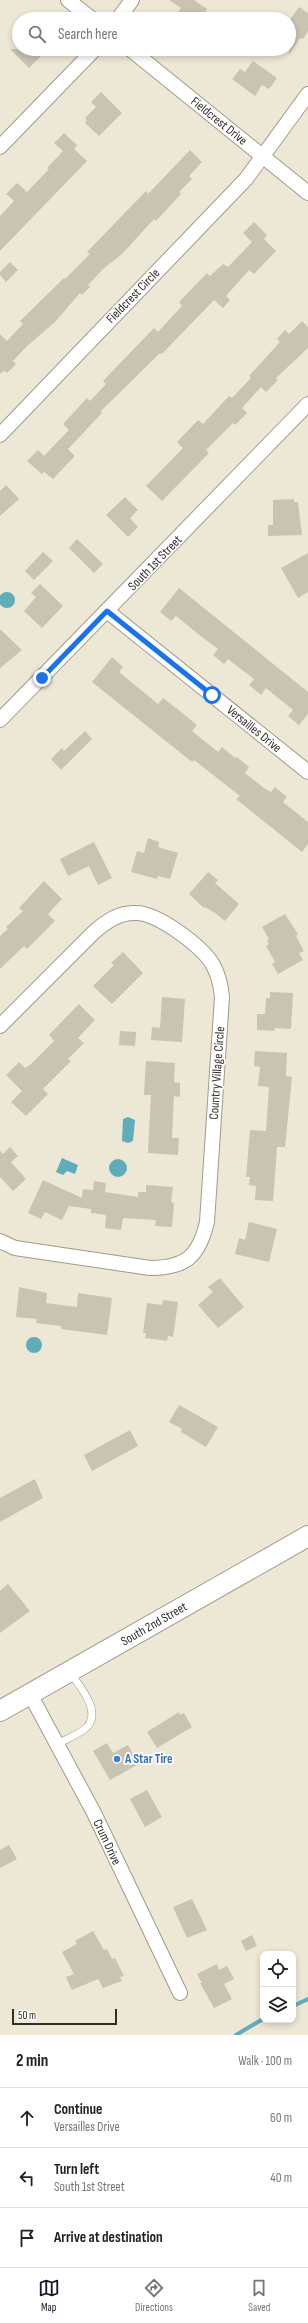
<!DOCTYPE html>
<html lang="en">
<head>
<meta charset="utf-8">
<style>
  :root { --surface:#fff; --page:#f6f6f6; --text:#222; --muted:#767676; --line:#e0e0e0; --accent:#111827 }
  body { margin:0; font-family:"Sofia Sans Condensed",sans-serif; background:var(--page); color:var(--text) }
  .controls { position:absolute; right:12px; bottom:12px; display:grid; overflow:hidden; border-radius:8px; box-shadow:0 2px 6px #0003 }
  .controls button { width:36px; height:36px; display:grid; place-items:center; padding:0; border:0; border-bottom:1px solid var(--line); background:var(--surface); color:var(--text); font:20px sans-serif }
  .scale { position:absolute; left:12px; bottom:10px; width:105px; box-sizing:border-box; padding-left:4px; border:2px solid #312e28; border-top:0; font-size:11px; line-height:14px; white-space:nowrap; color:#312e28; -webkit-text-stroke:3px #fff; paint-order:stroke }
  .stop { position:absolute; width:12px; height:12px; margin:-9px; border:3px solid #1a73e8; border-radius:50%; background:#fff }
  .stop.end { background:#1a73e8; border-color:#fff; box-shadow:0 1px 4px #0008 }
  .list { margin:0; padding:0; list-style:none }
  h2 { display:flex; justify-content:space-between; align-items:center; height:52px; margin:0; padding:0 16px; font-size:17px }
  h2 small { font-size:13px; font-weight:400; color:var(--muted) }
  .list li { display:grid; grid-template-columns:26px 1fr auto; gap:12px; align-items:center; box-sizing:border-box; height:60px; padding:0 16px; border-top:1px solid var(--line) }
  .list b { display:block; font-size:15px; white-space:nowrap }
  .list p { margin:0; font-size:13px; white-space:nowrap; color:var(--muted) }
  .list em { font-size:13px; font-style:normal; color:var(--muted) }
  .icon { flex:none; width:22px; height:22px; fill:none; stroke:currentColor; stroke-width:2; stroke-linecap:round; stroke-linejoin:round }
  .map { position:relative; flex:none; width:308px; height:2035px; overflow:hidden }
  .search { position:absolute; background:var(--surface); box-shadow:0 2px 6px #0003; left:12px; right:12px; top:12px; height:44px; display:flex; align-items:center; gap:10px; box-sizing:border-box; padding:0 14px; border-radius:22px; color:var(--muted); font-size:15px }
  .sheet { height:232px; background:var(--surface) }
  nav { display:flex; justify-content:space-around; align-items:center; box-sizing:border-box; height:56px; border-top:1px solid var(--line); background:var(--surface); font-size:11px; color:var(--muted) }
  nav a { display:grid; justify-items:center; gap:2px }
  nav .on { color:var(--accent) }
  .map>svg:first-child { display:block }
  .water { fill:#60adba }
  .lines { fill:none; stroke-linecap:round; stroke-linejoin:round }
  .stream { stroke:#60adba; stroke-width:4 }
  .building { fill:#c9c3b2 }
  .lane-casing { stroke:#a09b8a; stroke-width:8 }
  .street-casing { stroke:#a09b8a; stroke-width:16 }
  .secondary-casing { stroke:#a09b8a; stroke-width:22 }
  .lane { stroke:#fff; stroke-width:7 }
  .street { stroke:#fff; stroke-width:14 }
  .secondary { stroke:#fff; stroke-width:20 }
  .route { stroke:#1a73e8; stroke-width:5 }
  .shop-dot { fill:#3f7fe0; stroke:#fff; stroke-width:1.5 }
  .labels { text-anchor:middle; dominant-baseline:central; stroke-width:3.5; stroke-linejoin:round; paint-order:stroke }
  .street-label { font-size:13px; fill:#312e28; stroke:#fff }
  .shop-label { font-size:13px; font-weight:bold; fill:#366cbe; stroke:#fff; text-anchor:start }
</style>
</head>
<body>
<div class="map">
<svg width="308" height="2035" viewBox="0 0 308 2035">
  <rect width="100%" height="100%" fill="#ede7d5"/>
  <path class="water" d="M-1 600a8 8 0 1 1 16 0a8 8 0 1 1-16 0Z
    M 128,1117 L 135,1120 L 133,1141 L 128,1143 L 122,1141 L 123,1119 Z
    M 62,1158 L 78,1165 L 75,1174 L 67,1171 L 63,1175 L 56,1172 Z
    M109 1168a9 9 0 1 1 18 0a9 9 0 1 1-18 0Z
    M26 1345a8 8 0 1 1 16 0a8 8 0 1 1-16 0Z"/>
  <g class="lines">
    <path class="stream" d="M 293,2006 L 308,1999
      M 236,2035 L 263,2019"/>
  </g>
  <path class="building" d="M 169,0 L 194,0 L 207,9 L 200,19 L 173,19 L 181,8 Z
    M 299,7 L 308,13 L 308,31 L 303,39 L 300,38 L 289,55 L 289,21 Z
    M 10,49 L 48,49 L 29,68 Z
    M 253,61 L 277,78 L 269,89 L 262,85 L 255,96 L 232,79 L 240,69 L 245,72 Z
    M 101,92 L 122,113 L 99,136 L 85,123 L 87,120 L 85,118 L 96,107 L 91,102 Z
    M 64,133 L 77,145 L 74,149 L 87,161 L 0,251 L 0,216 L 14,201 L 6,194 L 17,183 L 27,192 L 49,169 L 47,168 L 63,151 L 54,143 Z
    M 190,150 L 202,162 L 189,176 L 192,179 L 179,192 L 181,194 L 156,221 L 154,219 L 122,254 L 104,268 L 88,285 L 90,287 L 82,295 L 80,293 L 55,322 L 26,347 L 13,361 L 16,364 L 7,373 L 4,371 L 0,374 L 0,334 L 7,341 L 23,324 L 20,321 L 64,278 L 65,279 L 90,254 L 87,252 L 146,191 L 148,194 Z
    M 254,222 L 267,235 L 264,239 L 276,251 L 254,274 L 249,270 L 226,296 L 230,300 L 223,308 L 214,300 L 162,354 L 160,353 L 101,411 L 102,413 L 68,449 L 75,456 L 53,479 L 44,472 L 42,474 L 27,461 L 38,450 L 44,456 L 69,430 L 63,424 L 87,398 L 90,401 L 106,384 L 103,381 L 154,328 L 158,332 L 182,306 L 179,302 L 207,273 L 210,276 L 223,264 L 228,267 L 252,242 L 243,233 Z
    M 10,262 L 18,270 L 6,282 L 0,275 L 0,272 Z
    M 302,321 L 308,327 L 308,348 L 276,378 L 278,380 L 266,392 L 261,387 L 242,408 L 247,413 L 235,425 L 233,423 L 206,450 L 209,453 L 162,501 L 146,486 L 183,448 L 177,442 L 198,420 L 203,424 L 229,396 L 232,398 L 251,378 L 249,376 L 280,342 L 277,339 L 285,330 L 289,334 Z
    M 6,485 L 19,499 L 0,516 L 0,491 Z
    M 125,497 L 138,510 L 130,518 L 138,527 L 128,537 L 106,515 Z
    M 294,499 L 294,502 L 298,502 L 302,535 L 268,536 L 268,525 L 273,525 L 273,500 Z
    M 77,539 L 103,564 L 94,573 L 69,548 Z
    M 43,552 L 53,561 L 34,580 L 25,571 Z
    M 308,553 L 308,592 L 298,598 L 281,568 Z
    M 40,584 L 63,606 L 42,628 L 24,611 L 36,597 L 31,593 Z
    M 179,588 L 308,692 L 308,714 L 299,725 L 288,716 L 293,710 L 266,688 L 261,695 L 249,685 L 254,679 L 228,659 L 224,664 L 213,655 L 218,649 L 202,637 L 176,616 L 171,621 L 160,612 Z
    M 0,629 L 22,650 L 0,668 Z
    M 112,657 L 123,667 L 119,672 L 158,704 L 163,698 L 176,708 L 197,725 L 192,731 L 218,752 L 222,747 L 235,758 L 237,757 L 249,767 L 245,773 L 264,788 L 271,792 L 275,787 L 287,797 L 283,802 L 308,822 L 308,844 L 302,852 L 236,799 L 240,796 L 194,760 L 192,762 L 92,682 Z
    M 85,731 L 92,739 L 61,770 L 51,759 L 62,748 L 64,751 Z
    M 148,838 L 159,842 L 158,847 L 178,853 L 170,879 L 158,876 L 157,879 L 131,872 L 137,851 L 144,853 Z
    M 94,842 L 112,878 L 98,885 L 89,866 L 68,876 L 60,859 Z
    M 208,872 L 218,880 L 215,883 L 239,904 L 225,921 L 215,913 L 205,907 L 204,908 L 189,894 Z
    M 44,881 L 62,899 L 48,914 L 55,921 L 27,949 L 24,946 L 0,969 L 0,936 L 8,929 L 6,927 L 23,911 L 19,908 Z
    M 285,914 L 298,934 L 296,936 L 304,951 L 299,953 L 303,960 L 278,974 L 272,964 L 275,962 L 266,946 L 269,944 L 267,940 L 269,939 L 262,927 Z
    M 123,952 L 143,973 L 112,1004 L 93,986 L 114,965 L 111,963 Z
    M 270,992 L 293,993 L 291,1029 L 275,1028 L 274,1031 L 257,1030 L 257,1014 L 265,1014 L 266,998 L 270,998 Z
    M 162,997 L 185,999 L 182,1042 L 151,1040 L 152,1027 L 160,1028 Z
    M 79,1004 L 95,1020 L 78,1038 L 84,1043 L 68,1059 L 71,1061 L 43,1089 L 48,1094 L 26,1116 L 11,1102 L 22,1091 L 6,1075 L 19,1062 L 25,1068 L 30,1065 L 54,1041 L 49,1035 Z
    M 120,1031 L 136,1032 L 135,1046 L 119,1045 Z
    M 255,1051 L 287,1053 L 286,1076 L 292,1077 L 285,1147 L 277,1147 L 273,1201 L 255,1200 L 256,1186 L 249,1185 L 250,1177 L 246,1177 L 250,1130 L 266,1131 L 269,1087 L 258,1086 L 260,1067 L 254,1066 Z
    M 146,1061 L 175,1063 L 174,1082 L 180,1083 L 180,1097 L 174,1096 L 172,1138 L 179,1138 L 178,1155 L 148,1153 L 151,1095 L 144,1095 Z
    M 10,1147 L 18,1156 L 11,1162 L 26,1179 L 13,1191 L 0,1177 L 0,1151 L 3,1154 Z
    M 43,1180 L 82,1198 L 83,1189 L 93,1190 L 94,1181 L 106,1183 L 105,1192 L 138,1197 L 138,1192 L 146,1192 L 146,1185 L 173,1187 L 171,1202 L 174,1203 L 172,1227 L 155,1226 L 156,1220 L 123,1218 L 121,1230 L 105,1228 L 106,1215 L 91,1213 L 91,1209 L 69,1206 L 62,1220 L 45,1212 L 41,1219 L 28,1213 Z
    M 249,1222 L 277,1229 L 269,1262 L 235,1254 L 239,1238 L 245,1240 Z
    M 220,1278 L 244,1307 L 218,1328 L 198,1305 L 213,1292 L 208,1287 Z
    M 19,1287 L 47,1293 L 46,1303 L 77,1307 L 78,1293 L 112,1298 L 107,1335 L 61,1329 L 61,1326 L 36,1323 L 37,1319 L 16,1317 Z
    M 163,1300 L 178,1302 L 173,1337 L 168,1336 L 167,1341 L 145,1338 L 146,1333 L 143,1333 L 147,1303 L 162,1305 Z
    M 179,1405 L 218,1427 L 206,1447 L 181,1432 L 182,1429 L 169,1422 Z
    M 130,1430 L 138,1446 L 92,1471 L 84,1455 Z
    M 35,1479 L 43,1498 L 0,1522 L 0,1498 Z
    M 8,1584 L 30,1611 L 0,1633 L 0,1591 Z
    M 179,1712 L 180,1715 L 184,1713 L 192,1727 L 157,1748 L 147,1732 Z
    M 107,1743 L 113,1753 L 128,1745 L 139,1764 L 110,1780 L 93,1751 Z
    M 147,1790 L 162,1817 L 145,1827 L 130,1799 Z
    M 9,1845 L 17,1859 L 0,1868 L 0,1850 Z
    M 192,1899 L 207,1930 L 187,1938 L 173,1907 Z
    M 93,1931 L 104,1950 L 107,1949 L 112,1959 L 115,1958 L 124,1976 L 120,1977 L 122,1981 L 103,1988 L 98,1979 L 72,1990 L 66,1977 L 74,1974 L 62,1952 L 77,1944 L 75,1941 Z
    M 252,1935 L 257,1946 L 246,1951 L 241,1941 Z
    M 217,1964 L 219,1970 L 227,1966 L 234,1979 L 224,1984 L 232,1999 L 214,2008 L 200,1983 L 202,1983 L 197,1974 Z"/>
  <g class="lines">
    <defs>
      <path id="lane" d="M 57,1744 C 66,1739 80,1734 87,1727 C 102,1710 79,1686 70,1672"/>
      <path id="street" d="M 68,0 L 92,19
        M 118,19 L 132,0
        M 130,49 L 308,193
        M 0,147 L 95,49
        M 0,435 L 246,179 L 308,94
        M 107,611 L 308,772
        M 0,720 L 308,404
        M 0,1026 L 93,933 C 105,922 119,912 136,913 C 158,913 203,947 213,965 C 219,976 221,986 222,997 L 207,1222 C 199,1256 186,1268 150,1268 L 15,1248 L 0,1241
        M 30,1694 L 94,1813 L 180,1993"/>
      <path id="secondary" d="M 0,1711 L 308,1536"/>
    </defs>
    <use href="#lane" class="lane-casing"/>
    <use href="#street" class="street-casing"/>
    <use href="#secondary" class="secondary-casing"/>
    <use href="#lane" class="lane"/>
    <use href="#street" class="street"/>
    <use href="#secondary" class="secondary"/>
  </g>
  <g class="lines">
    <path class="route" d="M 42,678 L 107,611 L 212,695"/>
  </g>
  <circle class="shop-dot" cx="117" cy="1759" r="4"/>
  <g class="labels">
    <g class="street-label">
      <text transform="translate(219 121) rotate(39)">Fieldcrest Drive</text>
      <text transform="translate(133 296) rotate(-46)">Fieldcrest Circle</text>
      <text transform="translate(155 563) rotate(-46)">South 1st Street</text>
      <text transform="translate(254 729) rotate(39)">Versailles Drive</text>
      <text transform="translate(217 1073) rotate(-86)">Country Village Circle</text>
      <text transform="translate(154 1624) rotate(-30)">South 2nd Street</text>
      <text transform="translate(107 1842) rotate(65)">Crum Drive</text>
    </g>
    <g class="shop-label">
      <text x="125" y="1759">A Star Tire</text>
    </g>
  </g>
</svg>
<div class="controls">
<button><svg class="icon" aria-label="locate" viewBox="0 0 24 24"><circle cx="12" cy="12" r="6"/><path d="M12 2v4M12 18v4M2 12h4M18 12h4"/></svg></button>
<button><svg class="icon" aria-label="layers" viewBox="0 0 24 24"><path d="M12 4l9 5-9 5-9-5zM3 14l9 5 9-5"/></svg></button>
</div>
<div class="scale">50 m</div>
<div class="stop" style="left:212px;top:695px"></div>
<div class="stop end" style="left:42px;top:678px"></div>
<div class="search"><svg class="icon" aria-label="search" viewBox="0 0 24 24"><circle cx="10" cy="10" r="6"/><path d="M15 15l6 6"/></svg>Search here</div>
</div>
<section class="sheet">
<h2>2 min<small>Walk · 100 m</small></h2>
<ul class="list">
<li><svg class="icon" aria-label="ahead" viewBox="0 0 24 24"><path d="M12 20V5M6 11l6-6 6 6"/></svg><div><b>Continue</b><p>Versailles Drive</p></div><em>60 m</em></li>
<li><svg class="icon" aria-label="left" viewBox="0 0 24 24"><path d="M17 20v-9H6M10 6l-5 5 5 5"/></svg><div><b>Turn left</b><p>South 1st Street</p></div><em>40 m</em></li>
<li><svg class="icon" aria-label="arrive" viewBox="0 0 24 24"><path d="M6 21V4h12l-3 4 3 4H6"/></svg><div><b>Arrive at destination</b></div></li>
</ul>
</section>
<nav>
<a class="on"><svg class="icon" aria-label="map" viewBox="0 0 24 24"><path d="M3 6l6-2 6 2 6-2v14l-6 2-6-2-6 2zM9 4v14M15 6v14"/></svg>Map</a>
<a><svg class="icon" aria-label="directions" viewBox="0 0 24 24"><path d="M12 3l9 9-9 9-9-9zM9 14v-3h6M13 9l2 2-2 2"/></svg>Directions</a>
<a><svg class="icon" aria-label="saved" viewBox="0 0 24 24"><path d="M7 4h10v16l-5-4-5 4z"/></svg>Saved</a>
</nav>
</body>
</html>
